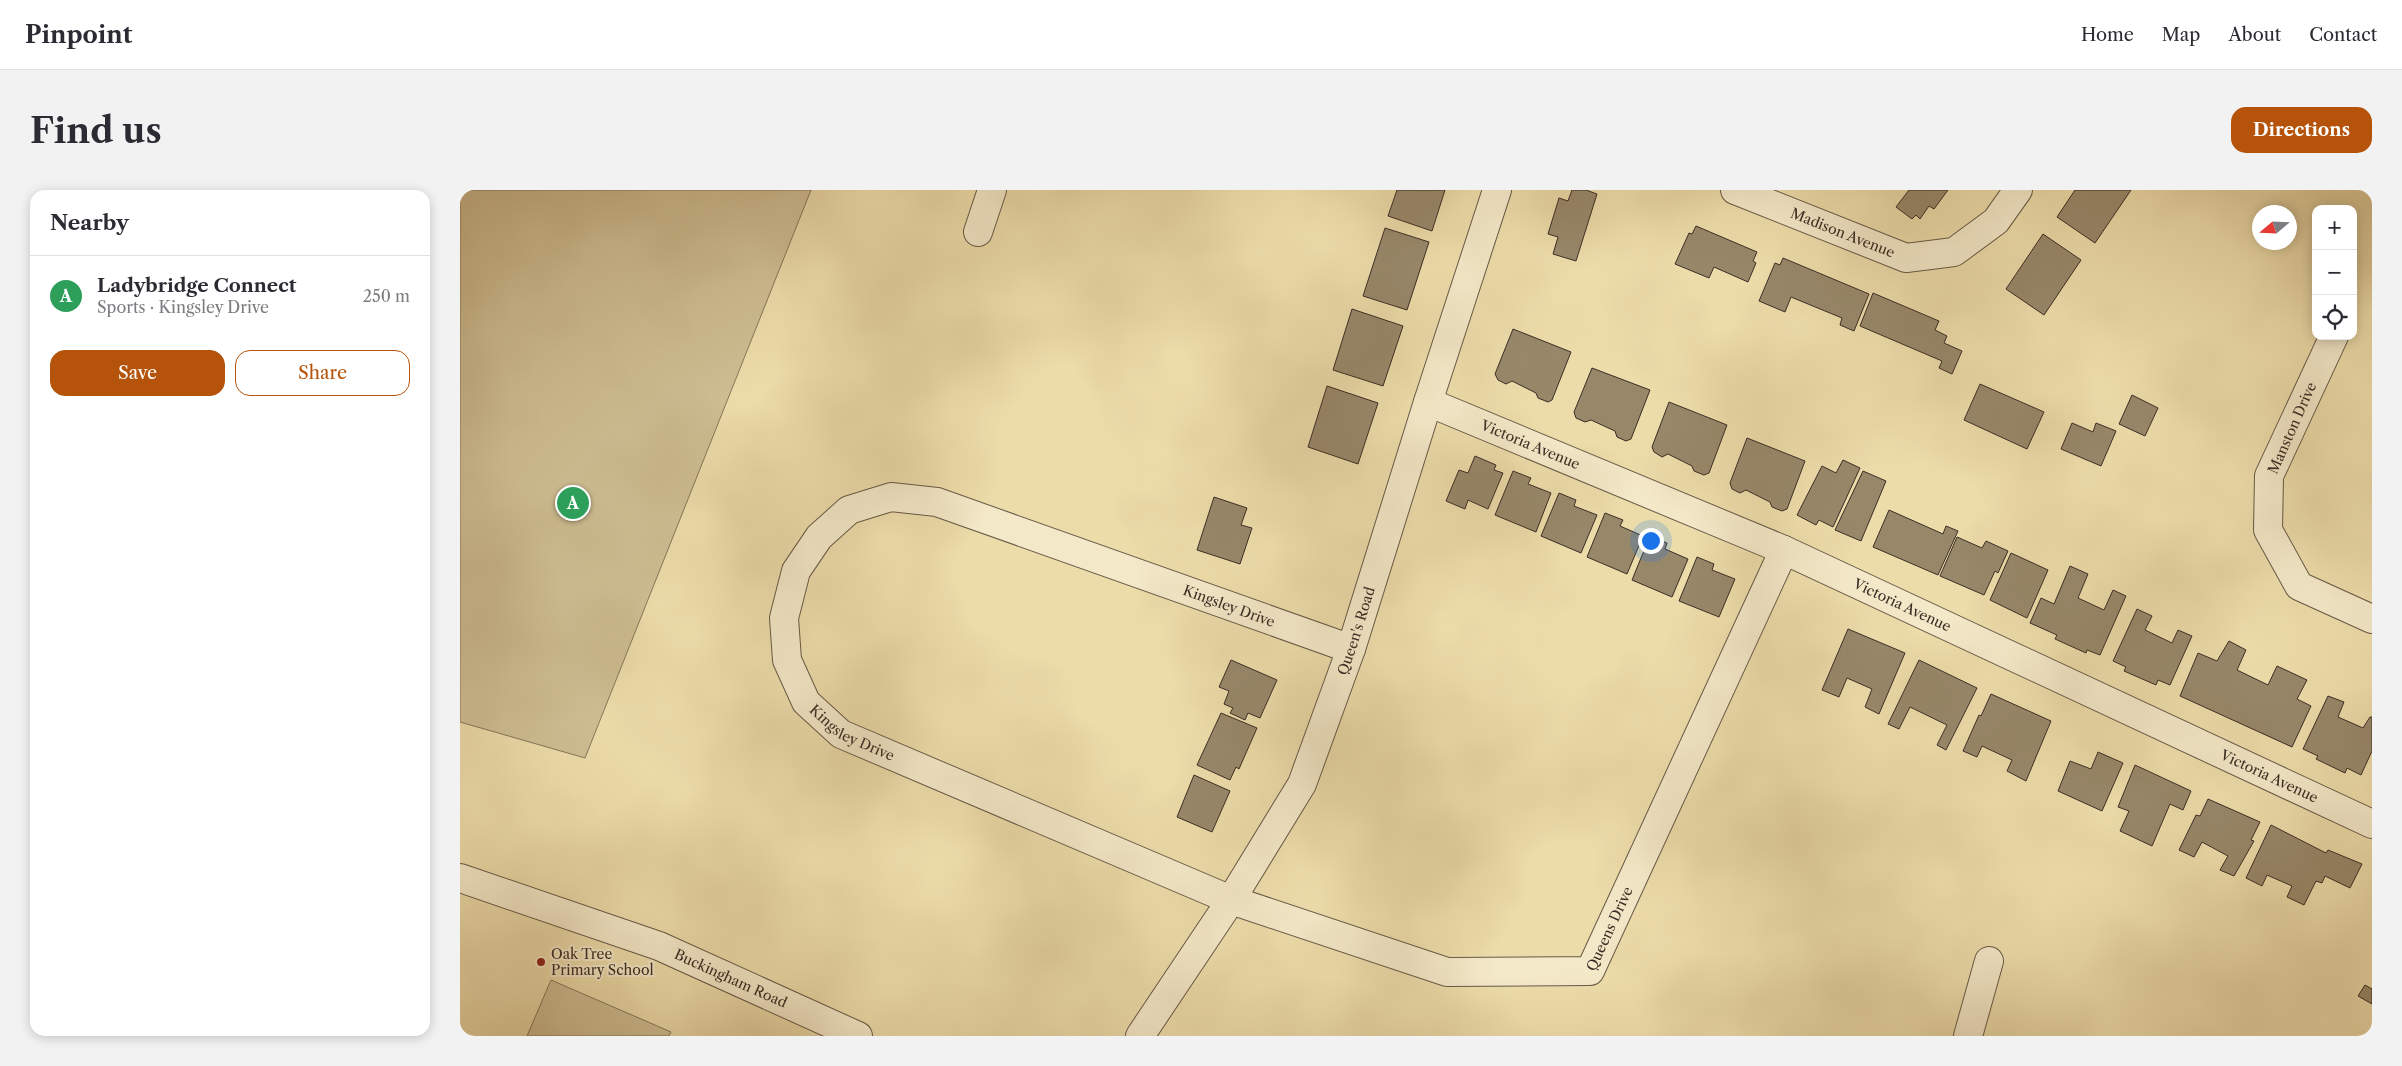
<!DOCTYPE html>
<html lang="en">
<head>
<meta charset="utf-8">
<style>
  :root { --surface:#fff; --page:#f2f2f3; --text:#2b2b33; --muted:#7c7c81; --line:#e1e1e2; --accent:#b45309 }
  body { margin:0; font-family:"Libre Caslon Text",serif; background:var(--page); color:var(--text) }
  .controls { position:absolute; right:15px; top:15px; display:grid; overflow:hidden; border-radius:10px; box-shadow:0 2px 12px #0003 }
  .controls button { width:45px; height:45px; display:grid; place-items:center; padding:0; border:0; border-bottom:1px solid var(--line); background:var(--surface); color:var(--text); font:25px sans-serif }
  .compass { position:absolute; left:1792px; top:15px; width:45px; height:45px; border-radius:50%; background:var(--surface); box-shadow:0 2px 12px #0003; rotate:251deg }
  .you { position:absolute; left:1190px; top:350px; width:18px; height:18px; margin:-12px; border:4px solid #fff; border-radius:50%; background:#1a73e8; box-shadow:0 0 0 8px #1a73e833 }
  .badge { display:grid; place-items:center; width:32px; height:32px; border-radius:50%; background:var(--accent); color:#fff; font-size:16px; font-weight:700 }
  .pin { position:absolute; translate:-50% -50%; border:2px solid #fff; box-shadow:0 1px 5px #0006 }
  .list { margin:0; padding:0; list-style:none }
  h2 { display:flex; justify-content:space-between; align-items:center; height:65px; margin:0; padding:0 20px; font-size:21px }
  h2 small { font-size:16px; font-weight:400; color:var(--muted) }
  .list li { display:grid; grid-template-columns:32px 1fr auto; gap:15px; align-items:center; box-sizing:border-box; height:80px; padding:0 20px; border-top:1px solid var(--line) }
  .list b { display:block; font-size:19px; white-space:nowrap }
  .list p { margin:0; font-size:16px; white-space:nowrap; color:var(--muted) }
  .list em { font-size:16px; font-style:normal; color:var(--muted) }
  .actions { display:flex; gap:10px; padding:15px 20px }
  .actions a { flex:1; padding:11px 0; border:1px solid var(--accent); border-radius:15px; text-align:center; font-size:18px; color:var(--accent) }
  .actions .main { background:var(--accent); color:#fff }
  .icon { flex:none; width:28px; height:28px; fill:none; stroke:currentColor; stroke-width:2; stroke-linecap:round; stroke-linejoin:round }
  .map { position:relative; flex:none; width:1912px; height:846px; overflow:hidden; border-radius:15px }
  header { display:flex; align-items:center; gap:30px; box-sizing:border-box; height:70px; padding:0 25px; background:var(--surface); border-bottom:1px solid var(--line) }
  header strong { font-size:24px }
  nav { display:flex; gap:28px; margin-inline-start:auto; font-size:18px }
  .intro { display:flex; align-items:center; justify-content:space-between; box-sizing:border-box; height:120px; padding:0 30px }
  h1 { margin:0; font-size:35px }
  .button { padding:12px 22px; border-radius:15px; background:var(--accent); color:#fff; font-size:18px; font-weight:700 }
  main { display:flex; gap:30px; padding:0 30px }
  aside { flex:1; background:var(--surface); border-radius:15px; box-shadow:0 2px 12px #0003 }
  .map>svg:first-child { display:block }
  .green { fill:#cebe93; stroke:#84765c }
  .building { fill:#97886a; stroke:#3b2d25 }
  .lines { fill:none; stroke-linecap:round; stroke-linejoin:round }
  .minor-casing { stroke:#675946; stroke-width:30 }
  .minor { stroke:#f3e8c8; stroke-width:28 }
  .poi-dot { fill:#8f2418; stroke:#f3e8c8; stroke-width:2 }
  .labels { text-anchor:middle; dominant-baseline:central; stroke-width:4; stroke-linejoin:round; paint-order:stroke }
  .street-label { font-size:14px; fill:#3b2d25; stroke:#f3e8c8 }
  .poi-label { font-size:14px; fill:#3b2d25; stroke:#f3e8c8; text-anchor:start }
</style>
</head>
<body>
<header>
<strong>Pinpoint</strong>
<nav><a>Home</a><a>Map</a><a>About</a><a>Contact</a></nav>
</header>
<div class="intro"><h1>Find us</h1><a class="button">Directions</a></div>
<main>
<aside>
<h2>Nearby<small></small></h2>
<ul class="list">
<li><span class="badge" style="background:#2e9e5b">A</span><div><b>Ladybridge Connect</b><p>Sports · Kingsley Drive</p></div><em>250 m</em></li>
</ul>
<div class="actions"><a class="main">Save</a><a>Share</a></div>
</aside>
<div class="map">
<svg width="1912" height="846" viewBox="0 0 1912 846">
  <rect width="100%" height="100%" fill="#ecdcaa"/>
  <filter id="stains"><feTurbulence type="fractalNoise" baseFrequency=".004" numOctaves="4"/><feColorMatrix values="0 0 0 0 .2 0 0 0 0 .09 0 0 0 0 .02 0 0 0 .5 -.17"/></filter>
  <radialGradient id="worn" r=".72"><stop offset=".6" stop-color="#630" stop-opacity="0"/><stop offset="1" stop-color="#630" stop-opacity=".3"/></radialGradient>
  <path class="green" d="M 0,0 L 351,0 L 125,568 L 0,532 Z
    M 91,790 L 211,842 L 209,846 L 67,846 Z"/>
  <path class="building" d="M 937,0 L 985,0 L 972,41 L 928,26 Z
    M 1112,0 L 1126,0 L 1137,4 L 1116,71 L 1093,64 L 1098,47 L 1088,44 L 1099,8 L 1108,11 Z
    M 1449,0 L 1488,0 L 1474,19 L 1469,16 L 1460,29 L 1456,25 L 1452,29 L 1436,17 Z
    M 1615,0 L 1671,0 L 1635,53 L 1597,27 Z
    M 1236,36 L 1297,62 L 1293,71 L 1296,73 L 1288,92 L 1254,77 L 1249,88 L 1215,74 L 1229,43 L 1232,44 Z
    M 925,38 L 969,52 L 947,120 L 903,106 Z
    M 1583,44 L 1621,70 L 1584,125 L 1546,99 Z
    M 1323,68 L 1409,104 L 1394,141 L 1380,135 L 1382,128 L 1331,107 L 1325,122 L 1299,111 L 1315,73 L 1320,75 Z
    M 1413,103 L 1479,131 L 1475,140 L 1487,146 L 1484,153 L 1502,161 L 1492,184 L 1479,178 L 1482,171 L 1400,136 Z
    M 892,119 L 943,136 L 923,196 L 873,180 Z
    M 1053,139 L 1111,162 L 1092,210 L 1088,212 L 1078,208 L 1076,203 L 1052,191 L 1046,194 L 1038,190 L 1035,184 Z
    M 1132,178 L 1190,200 L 1171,249 L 1166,251 L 1157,247 L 1155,241 L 1131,230 L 1125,232 L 1116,228 L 1114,222 Z
    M 1520,194 L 1584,222 L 1567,259 L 1504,230 Z
    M 867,196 L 918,213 L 898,274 L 848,257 Z
    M 1672,205 L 1698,218 L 1685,246 L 1659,234 Z
    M 1209,212 L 1267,235 L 1249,283 L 1244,285 L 1234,281 L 1232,276 L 1208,264 L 1202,267 L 1194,262 L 1192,257 Z
    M 1612,233 L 1633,242 L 1636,233 L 1656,241 L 1641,276 L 1601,259 Z
    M 1287,248 L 1345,271 L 1327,319 L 1322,321 L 1312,317 L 1310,312 L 1286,300 L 1280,303 L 1272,299 L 1270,293 Z
    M 1015,266 L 1036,275 L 1034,280 L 1043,283 L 1028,319 L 1008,310 L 1005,319 L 986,311 L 999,280 L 1008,283 Z
    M 1383,270 L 1400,278 L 1373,337 L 1359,330 L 1356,335 L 1337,325 L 1362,276 L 1376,283 Z
    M 1053,281 L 1071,288 L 1068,294 L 1091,303 L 1076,342 L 1035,325 Z
    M 1403,281 L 1426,291 L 1401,351 L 1375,340 Z
    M 1099,303 L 1116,310 L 1114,316 L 1137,325 L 1121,363 L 1081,346 Z
    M 754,307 L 787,318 L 781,335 L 792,338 L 780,374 L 737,360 Z
    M 1429,320 L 1483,344 L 1486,336 L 1498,341 L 1478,385 L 1413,357 Z
    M 1145,323 L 1163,330 L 1160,336 L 1183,346 L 1167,384 L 1127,367 Z
    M 1190,346 L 1207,353 L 1205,359 L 1228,369 L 1212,407 L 1172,390 Z
    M 1497,347 L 1522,358 L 1526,351 L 1548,361 L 1538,383 L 1535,381 L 1524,405 L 1480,386 Z
    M 1551,363 L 1588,380 L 1567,428 L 1530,410 Z
    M 1237,367 L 1254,374 L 1252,380 L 1275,389 L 1259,427 L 1219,411 Z
    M 1610,376 L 1628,384 L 1618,408 L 1644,420 L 1653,400 L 1666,406 L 1640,465 L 1627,460 L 1626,463 L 1595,449 L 1597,445 L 1570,433 L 1581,408 L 1594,414 Z
    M 1677,419 L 1692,426 L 1685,440 L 1712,453 L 1718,440 L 1732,446 L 1710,495 L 1698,490 L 1696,495 L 1664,481 L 1666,477 L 1653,471 Z
    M 1388,439 L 1445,463 L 1419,524 L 1405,517 L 1412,499 L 1387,488 L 1379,507 L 1362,500 Z
    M 1769,451 L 1786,460 L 1777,480 L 1808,495 L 1817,476 L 1847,490 L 1837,509 L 1851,516 L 1832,557 L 1720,506 L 1738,463 L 1757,471 Z
    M 771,470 L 817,490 L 800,528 L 788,523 L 785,530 L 770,523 L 773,518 L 764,514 L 769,501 L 759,497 Z
    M 1459,470 L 1517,498 L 1486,560 L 1477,555 L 1487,535 L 1450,517 L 1439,539 L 1428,534 Z
    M 1531,504 L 1591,531 L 1566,591 L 1547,581 L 1552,570 L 1522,556 L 1517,567 L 1503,561 L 1519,525 L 1521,526 Z
    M 1868,506 L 1884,512 L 1878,527 L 1903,538 L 1910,527 L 1912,527 L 1912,561 L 1901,585 L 1887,578 L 1885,583 L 1856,569 L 1858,566 L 1843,559 Z
    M 761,523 L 797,538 L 779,579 L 776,577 L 770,590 L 737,575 Z
    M 1638,562 L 1663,573 L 1642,621 L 1598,601 L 1610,571 L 1631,579 Z
    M 1675,575 L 1731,601 L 1723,620 L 1710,614 L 1692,656 L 1660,641 L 1669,621 L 1658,617 Z
    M 734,585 L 770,601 L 752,642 L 717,627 Z
    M 1748,609 L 1800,632 L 1791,650 L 1794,651 L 1774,686 L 1760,680 L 1768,666 L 1742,652 L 1734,667 L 1719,660 L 1736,625 L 1740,626 Z
    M 1811,635 L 1866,663 L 1868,660 L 1902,674 L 1890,698 L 1865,686 L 1862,693 L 1856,691 L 1844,715 L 1827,707 L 1832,696 L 1807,685 L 1802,696 L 1786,688 Z
    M 1905,795 L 1912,799 L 1912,814 L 1898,806 Z"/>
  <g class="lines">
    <defs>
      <g id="minor">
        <path id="s1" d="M 1275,0 L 1446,68 L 1494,62 L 1536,31 L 1558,0"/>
        <path d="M 518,42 L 532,0"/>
        <path d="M 1874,146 L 1809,286 L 1808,340 L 1839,396 L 1912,429"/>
        <path id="s2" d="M 968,212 L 1324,360 L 1912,634"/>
        <path id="s3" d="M 891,459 L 477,312 L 431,307 L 389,320 L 359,347 L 336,381 L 324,428 L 327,470 L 346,512 L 381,544 L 771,710 L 987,782 L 1130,781 L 1324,360"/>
        <path id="s4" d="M 0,688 L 199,756 L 398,846"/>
        <path id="s5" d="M 680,846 L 771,710 L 842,594 L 891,459 L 968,212 L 1037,0"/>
        <path d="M 1508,846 L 1529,771"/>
      </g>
    </defs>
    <use href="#minor" class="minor-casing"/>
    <use href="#minor" class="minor"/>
  </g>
  <circle class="poi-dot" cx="81" cy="772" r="5"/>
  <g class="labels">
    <g class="street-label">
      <text stroke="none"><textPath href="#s1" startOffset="116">Madison Avenue</textPath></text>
      <text transform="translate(1832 238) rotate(-66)">Manston Drive</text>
      <text stroke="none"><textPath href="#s2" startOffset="111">Victoria Avenue</textPath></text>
      <text stroke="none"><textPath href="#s2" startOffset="516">Victoria Avenue</textPath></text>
      <text transform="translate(769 416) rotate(20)">Kingsley Drive</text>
      <text stroke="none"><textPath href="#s5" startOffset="462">Queen's Road</textPath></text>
      <text stroke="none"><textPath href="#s3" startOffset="804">Kingsley Drive</textPath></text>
      <text stroke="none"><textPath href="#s2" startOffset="921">Victoria Avenue</textPath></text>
      <text stroke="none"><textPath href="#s3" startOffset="1636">Queens Drive</textPath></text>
      <text stroke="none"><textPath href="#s4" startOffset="289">Buckingham Road</textPath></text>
    </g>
    <g class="poi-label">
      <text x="91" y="764">Oak Tree<tspan x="91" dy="16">Primary School</tspan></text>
    </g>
  </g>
  <rect width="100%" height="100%" filter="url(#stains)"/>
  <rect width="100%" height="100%" fill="url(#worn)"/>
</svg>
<div class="controls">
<button>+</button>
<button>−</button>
<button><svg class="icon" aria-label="locate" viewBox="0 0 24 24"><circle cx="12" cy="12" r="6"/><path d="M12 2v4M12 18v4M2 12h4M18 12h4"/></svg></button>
</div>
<svg class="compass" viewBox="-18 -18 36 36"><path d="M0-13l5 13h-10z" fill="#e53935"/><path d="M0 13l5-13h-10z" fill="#7c7c81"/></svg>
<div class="you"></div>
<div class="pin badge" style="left:113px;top:313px;background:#2e9e5b">A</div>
</div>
</main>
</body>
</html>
